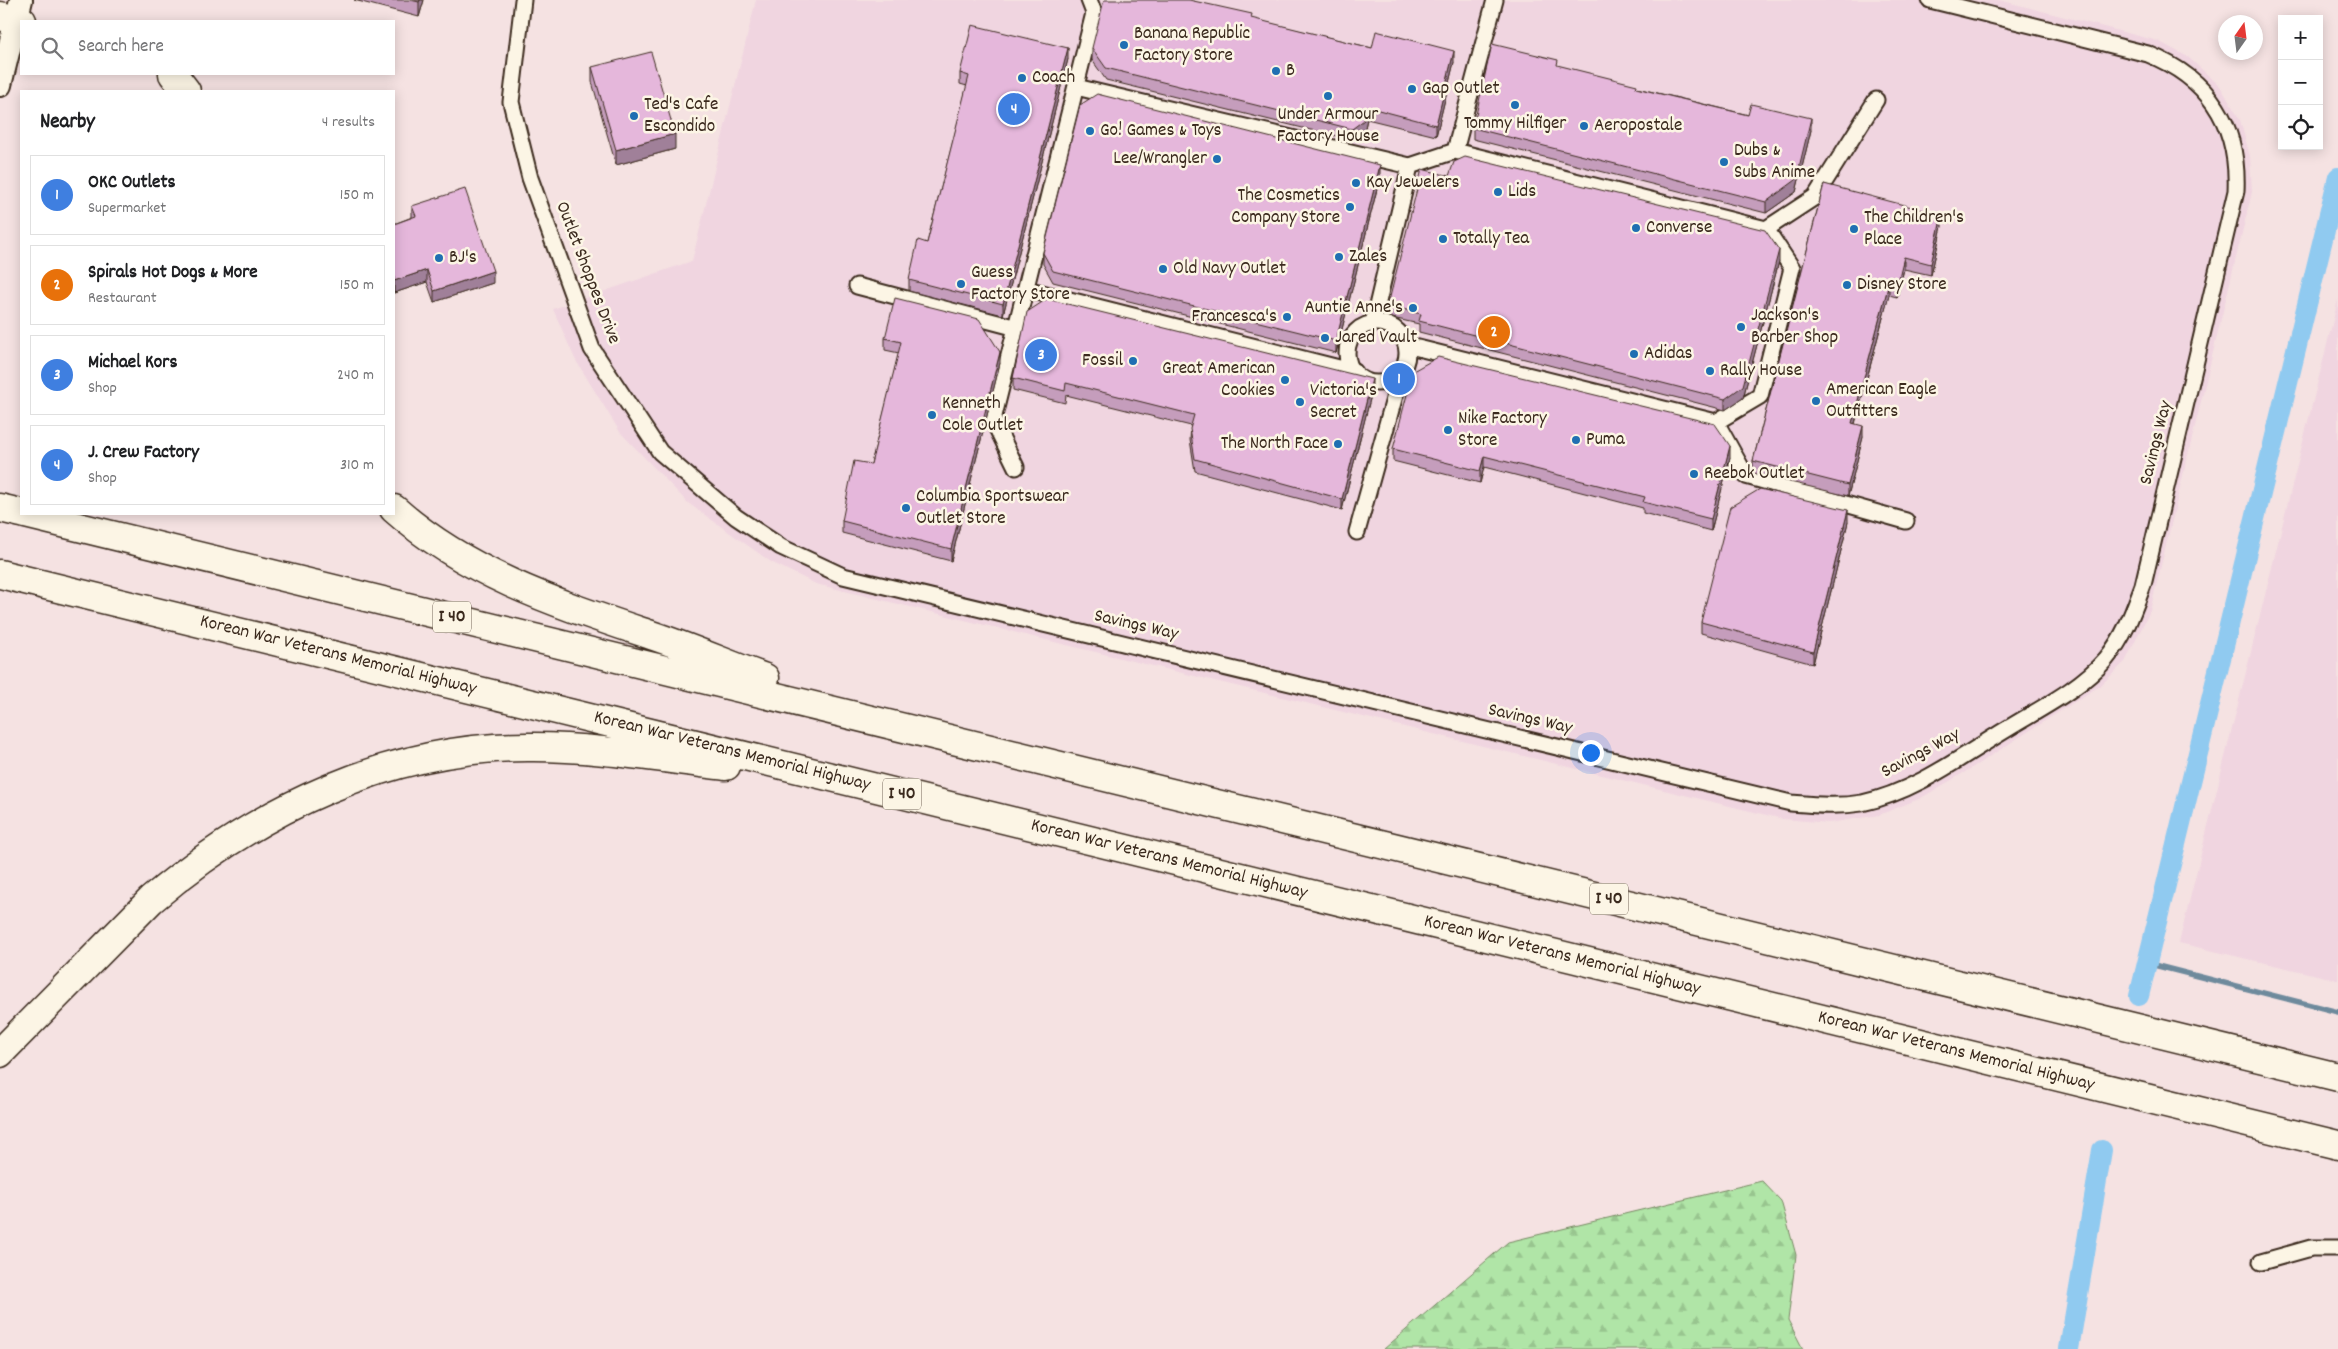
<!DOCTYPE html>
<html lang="en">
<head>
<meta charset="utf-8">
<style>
  :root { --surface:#fff; --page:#f6f6f6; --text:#202124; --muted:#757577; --line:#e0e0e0; --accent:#1f6fb2 }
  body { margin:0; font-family:Dekko,sans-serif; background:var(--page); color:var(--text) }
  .controls { position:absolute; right:15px; top:15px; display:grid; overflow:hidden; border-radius:0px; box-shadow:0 2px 12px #0003 }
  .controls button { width:45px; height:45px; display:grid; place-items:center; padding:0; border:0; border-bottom:1px solid var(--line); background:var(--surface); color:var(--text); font:25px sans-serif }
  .compass { position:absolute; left:2218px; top:15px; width:45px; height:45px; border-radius:50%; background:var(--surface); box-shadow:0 2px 12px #0003; rotate:14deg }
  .you { position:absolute; left:1590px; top:752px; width:18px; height:18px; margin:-12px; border:4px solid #fff; border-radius:50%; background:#1a73e8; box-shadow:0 0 0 8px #1a73e833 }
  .badge { display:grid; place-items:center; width:32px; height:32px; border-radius:50%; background:var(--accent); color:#fff; font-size:16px; font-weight:700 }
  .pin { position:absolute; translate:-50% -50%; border:2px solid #fff; box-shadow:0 1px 5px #0006 }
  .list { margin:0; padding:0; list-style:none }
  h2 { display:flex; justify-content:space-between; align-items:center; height:65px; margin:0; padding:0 20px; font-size:21px }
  h2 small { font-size:16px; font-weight:400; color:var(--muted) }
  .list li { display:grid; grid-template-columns:32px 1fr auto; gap:15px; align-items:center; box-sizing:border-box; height:80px; margin:0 10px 10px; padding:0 10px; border:1px solid var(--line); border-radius:0px }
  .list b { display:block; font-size:19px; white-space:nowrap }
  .list p { margin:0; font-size:16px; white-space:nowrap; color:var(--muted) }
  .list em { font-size:16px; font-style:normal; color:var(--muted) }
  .icon { flex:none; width:28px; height:28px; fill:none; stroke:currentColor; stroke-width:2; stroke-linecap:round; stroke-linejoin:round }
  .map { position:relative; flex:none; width:2338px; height:1349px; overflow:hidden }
  .search { position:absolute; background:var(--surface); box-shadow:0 2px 12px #0003; left:20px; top:20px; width:375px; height:55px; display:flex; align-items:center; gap:12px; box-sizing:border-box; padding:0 18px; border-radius:0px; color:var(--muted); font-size:19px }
  .panel { position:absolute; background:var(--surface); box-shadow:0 2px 12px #0003; left:20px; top:90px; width:375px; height:425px; border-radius:0px }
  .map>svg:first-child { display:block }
  .built { fill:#f0d5e0 }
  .forest { fill:url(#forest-firs); stroke:#768862 }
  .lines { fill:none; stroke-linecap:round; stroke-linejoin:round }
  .stream { stroke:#6e8a9c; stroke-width:5.5 }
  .canal { stroke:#90caf0; stroke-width:20 }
  .street-casing { stroke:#3b2a1e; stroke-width:19 }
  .secondary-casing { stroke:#3b2a1e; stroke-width:26 }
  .highway-casing { stroke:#3b2a1e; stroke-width:31 }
  .street { stroke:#fcf5e5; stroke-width:15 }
  .secondary { stroke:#fcf5e5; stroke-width:22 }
  .highway { stroke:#fcf5e5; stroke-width:28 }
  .wall { fill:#c59dbc; stroke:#3b2a1e }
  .shaded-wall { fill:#a08099; stroke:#3b2a1e }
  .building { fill:#e5b7db; stroke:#3b2a1e }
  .poi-dot { fill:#1f6fb2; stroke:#fcf5e5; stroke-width:2 }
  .labels { text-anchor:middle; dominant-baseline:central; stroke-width:5; stroke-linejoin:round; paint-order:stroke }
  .shield { fill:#fcf5e5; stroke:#75675a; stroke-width:1 }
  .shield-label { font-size:18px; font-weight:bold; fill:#3b2a1e }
  .poi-label { font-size:19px; fill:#3b2a1e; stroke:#fcf5e5; text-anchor:start }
  .street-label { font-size:19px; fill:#3b2a1e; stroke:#fcf5e5 }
</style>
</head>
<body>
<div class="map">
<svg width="2338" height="1349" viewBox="0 0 2338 1349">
  <defs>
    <pattern id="forest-firs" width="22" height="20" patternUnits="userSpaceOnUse" patternTransform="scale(1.25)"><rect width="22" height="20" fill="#b0e5a7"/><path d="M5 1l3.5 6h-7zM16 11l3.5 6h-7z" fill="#98c58f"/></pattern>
  </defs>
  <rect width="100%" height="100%" fill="#f5e2e2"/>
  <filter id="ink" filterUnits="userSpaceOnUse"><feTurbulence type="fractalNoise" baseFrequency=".02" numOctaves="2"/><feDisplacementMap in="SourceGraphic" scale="10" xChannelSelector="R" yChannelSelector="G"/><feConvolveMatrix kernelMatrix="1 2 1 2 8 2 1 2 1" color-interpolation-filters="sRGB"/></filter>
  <g filter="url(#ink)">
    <path class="built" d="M 756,0 L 1999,0 L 2158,41 L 2188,57 L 2220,86 L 2240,120 L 2250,156 L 2252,192 L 2150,611 L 2125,662 L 2101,685 L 1970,769 L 1921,798 L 1879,815 L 1829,823 L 1783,819 L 816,584 L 771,562 L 688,503 L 620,432 L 575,359 L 553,309 L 692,261 Z
      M 2338,300 L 2338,980 L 2179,943 Z"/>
    <path class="forest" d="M 1762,1181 L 1781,1201 L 1796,1255 L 1788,1320 L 1803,1349 L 1384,1349 L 1508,1242 Z"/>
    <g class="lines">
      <path class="stream" d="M 2146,963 L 2338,1012"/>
      <path class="canal" d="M 2139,996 L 2338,177
        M 2069,1349 L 2102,1150"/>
      <defs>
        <path id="street" d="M 523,0 L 511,102 L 530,178 L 592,349 L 660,452 L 736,517 L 781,547 L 843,576 L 1791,803 C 1816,805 1838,807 1862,803 C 1915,792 1962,756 2007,729 C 2041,708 2080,689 2106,659 C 2125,636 2133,612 2143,585 L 2236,191 C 2239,126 2210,79 2148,54 L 1930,0
          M 1495,0 L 1455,151 L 1766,229
          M 1076,87 L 1410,166 L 1373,323
          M 1410,166 L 1455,151
          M 857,286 L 1017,328
          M 1026,289 L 1355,372
          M1347 353a30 30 0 1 1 60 0a30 30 0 1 1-60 0Z
          M 1406,345 L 1716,422 L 1746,476 L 1906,521
          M 1716,422 L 1760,396 L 1792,268 L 1766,229 L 1815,197 L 1876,100
          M 1016,467 L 993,420 L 1094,13 L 1089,0
          M 1357,532 L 1402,370
          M 2261,1262 L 2311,1248 L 2338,1248"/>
        <path id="secondary" d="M 0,85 L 21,0"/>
        <path id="highway" d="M 0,16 L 22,21
          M 173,74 L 186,91
          M 0,508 L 21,513
          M 394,509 C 468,575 559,604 651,635 C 690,648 727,664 765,678
          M 25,514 L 2338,1077
          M 0,574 L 2338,1145
          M 0,1053 L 151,900 C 258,809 391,745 534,747 C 598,747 663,759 726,766"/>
      </defs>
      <use href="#street" class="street-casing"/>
      <use href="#secondary" class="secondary-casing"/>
      <use href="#highway" class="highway-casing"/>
      <use href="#street" class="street"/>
      <use href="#secondary" class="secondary"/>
      <use href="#highway" class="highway"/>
    </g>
    <path class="wall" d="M 354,0 L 424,0 L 419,17 Z
      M 1252,19 L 1372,48 L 1454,62 L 1436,136 L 1367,119 L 1364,132 L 1352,140 L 1106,80 L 1092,60 L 1092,48 Z
      M 1068,59 L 1003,315 L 909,291 L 909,280 L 927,243 L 967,86 L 960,84 L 960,73 Z
      M 1558,66 L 1637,88 L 1811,130 L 1796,192 L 1766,213 L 1473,139 L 1473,128 Z
      M 592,67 L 675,149 L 616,165 L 592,82 Z
      M 1380,177 L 1336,353 L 1053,282 L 1043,264 L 1043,253 Z
      M 1824,184 L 1942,226 L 1931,275 L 1904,269 L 1897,297 L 1889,295 L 1855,424 L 1863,437 L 1848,496 L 1753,473 L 1753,461 Z
      M 412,206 L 493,283 L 434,302 L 427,282 L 394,293 L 394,224 L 412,217 Z
      M 1779,261 L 1743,398 L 1725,410 L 1419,332 L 1419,324 L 1388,317 L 1388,305 Z
      M 885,338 L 1000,363 L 951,561 L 842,533 L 842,521 L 871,464 L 899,353 L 885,350 Z
      M 1013,378 L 1372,391 L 1342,510 L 1195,471 L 1190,440 L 1191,426 L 1066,395 L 1065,403 L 1013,390 Z
      M 1393,449 L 1730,457 L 1711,531 L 1643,513 L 1643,508 L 1484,467 L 1480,483 L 1393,461 Z
      M 1848,522 L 1813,664 L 1701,633 L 1701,622 Z"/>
    <path class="shaded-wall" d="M 420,0 L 424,0 L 419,17 L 419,2 Z
      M 1068,48 L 1068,59 L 1003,315 L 1003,304 Z
      M 1454,51 L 1454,62 L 1436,136 L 1436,125 Z
      M 1367,107 L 1367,119 L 1364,132 L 1352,140 L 1352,129 Z
      M 1811,118 L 1811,130 L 1796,192 L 1766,213 L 1766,202 Z
      M 675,134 L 675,149 L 616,165 L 616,150 Z
      M 1380,165 L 1380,177 L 1336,353 L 1336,341 Z
      M 1942,215 L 1942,226 L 1931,275 L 1931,264 Z
      M 1779,250 L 1779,261 L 1743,398 L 1725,410 L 1725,399 Z
      M 1904,257 L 1904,269 L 1897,297 L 1897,285 Z
      M 427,270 L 427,282 L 394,293 L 394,281 Z
      M 493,271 L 493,283 L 434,302 L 434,291 Z
      M 1889,283 L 1889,295 L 1852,434 L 1852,423 Z
      M 1000,352 L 1000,363 L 951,561 L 951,549 Z
      M 1372,379 L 1372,391 L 1342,510 L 1342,499 Z
      M 1863,426 L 1863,437 L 1848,496 L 1848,485 Z
      M 1730,446 L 1730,457 L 1711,531 L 1711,519 Z
      M 1484,456 L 1484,467 L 1480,483 L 1480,471 Z
      M 1848,510 L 1848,522 L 1813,664 L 1813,652 Z"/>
    <path class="building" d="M 411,0 L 420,0 L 419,2 Z
      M 1104,0 L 1189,0 L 1252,14 L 1251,18 L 1372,48 L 1376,31 L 1454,51 L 1436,125 L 1367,107 L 1364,120 L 1352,129 L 1106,68 L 1092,48 Z
      M 972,25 L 1068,48 L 1003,304 L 909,280 L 918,240 L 927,243 L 969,76 L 960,73 Z
      M 1492,44 L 1558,60 L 1557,65 L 1637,85 L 1636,88 L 1748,115 L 1751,104 L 1811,118 L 1796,180 L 1766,202 L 1473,128 Z
      M 651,52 L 675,134 L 616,150 L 592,67 Z
      M 1097,94 L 1380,165 L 1336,341 L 1053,271 L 1043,253 L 1080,105 Z
      M 1465,157 L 1765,230 L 1779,250 L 1743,386 L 1725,399 L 1419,321 L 1421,314 L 1388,305 L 1422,169 L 1449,176 L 1454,162 Z
      M 1824,184 L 1942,215 L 1931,264 L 1904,257 L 1897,285 L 1889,283 L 1852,423 L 1863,426 L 1848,485 L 1753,461 Z
      M 465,189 L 493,271 L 434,291 L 427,270 L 394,281 L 394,224 L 416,216 L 412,206 Z
      M 895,298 L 979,319 L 1000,352 L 951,549 L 842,521 L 854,461 L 871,464 L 901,342 L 885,338 Z
      M 1047,299 L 1372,379 L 1342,499 L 1195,459 L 1190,429 L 1194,415 L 1066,383 L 1065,391 L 1013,378 L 1027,312 Z
      M 1438,357 L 1715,424 L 1730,446 L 1711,519 L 1643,502 L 1645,497 L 1484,456 L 1480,471 L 1393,449 L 1413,371 Z
      M 1760,489 L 1848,510 L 1813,652 L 1701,622 L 1730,507 Z"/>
  </g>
  <g class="poi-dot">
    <circle cx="1124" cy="45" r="5"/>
    <circle cx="1276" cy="71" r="5"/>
    <circle cx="1022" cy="78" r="5"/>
    <circle cx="1412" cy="89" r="5"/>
    <circle cx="1328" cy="96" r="5"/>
    <circle cx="1515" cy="105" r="5"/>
    <circle cx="634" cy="116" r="5"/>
    <circle cx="1584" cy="126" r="5"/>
    <circle cx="1090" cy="131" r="5"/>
    <circle cx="1217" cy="159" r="5"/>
    <circle cx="1724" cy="162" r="5"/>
    <circle cx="1356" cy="183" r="5"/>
    <circle cx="1498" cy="192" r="5"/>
    <circle cx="1350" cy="207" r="5"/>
    <circle cx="1636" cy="228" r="5"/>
    <circle cx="1854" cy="229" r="5"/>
    <circle cx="1443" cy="239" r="5"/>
    <circle cx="1339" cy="257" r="5"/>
    <circle cx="439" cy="258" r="5"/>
    <circle cx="1163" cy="269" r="5"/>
    <circle cx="961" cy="284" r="5"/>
    <circle cx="1847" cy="285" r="5"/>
    <circle cx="1413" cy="308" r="5"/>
    <circle cx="1287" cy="317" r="5"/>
    <circle cx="1741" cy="327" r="5"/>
    <circle cx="1325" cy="338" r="5"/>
    <circle cx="1634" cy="354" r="5"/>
    <circle cx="1133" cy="361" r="5"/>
    <circle cx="1710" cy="371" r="5"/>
    <circle cx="1285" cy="380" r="5"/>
    <circle cx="1816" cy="401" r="5"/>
    <circle cx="1300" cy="402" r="5"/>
    <circle cx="932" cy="415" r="5"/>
    <circle cx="1448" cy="430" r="5"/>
    <circle cx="1576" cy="440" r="5"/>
    <circle cx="1338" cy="444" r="5"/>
    <circle cx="1694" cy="474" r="5"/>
    <circle cx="906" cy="508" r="5"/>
  </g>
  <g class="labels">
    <g class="shield">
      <rect x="433" y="601.5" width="38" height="31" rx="4"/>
      <rect x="883" y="778.5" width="38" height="31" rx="4"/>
      <rect x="1590" y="883.5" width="38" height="31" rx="4"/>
    </g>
    <g class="shield-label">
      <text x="452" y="617">I 40</text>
      <text x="902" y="794">I 40</text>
      <text x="1609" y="899">I 40</text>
    </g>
    <g class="poi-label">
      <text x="1134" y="34">Banana Republic<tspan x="1134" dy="22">Factory Store</tspan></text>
      <text x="1286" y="71">B</text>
      <text x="1032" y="78">Coach</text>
      <text x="1422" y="89">Gap Outlet</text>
      <text x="644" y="105">Ted's Cafe<tspan x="644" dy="22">Escondido</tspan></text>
      <text x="1328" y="115" text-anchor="middle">Under Armour<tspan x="1328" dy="22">Factory House</tspan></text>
      <text x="1515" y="124" text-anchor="middle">Tommy Hilfiger</text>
      <text x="1594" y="126">Aeropostale</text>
      <text x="1100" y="131">Go! Games &amp; Toys</text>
      <text x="1734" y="151">Dubs &amp;<tspan x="1734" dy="22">Subs Anime</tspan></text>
      <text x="1207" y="159" text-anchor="end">Lee/Wrangler</text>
      <text x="1366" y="183">Kay Jewelers</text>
      <text x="1508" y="192">Lids</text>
      <text x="1340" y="196" text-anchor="end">The Cosmetics<tspan x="1340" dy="22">Company Store</tspan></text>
      <text x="1864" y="218">The Children's<tspan x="1864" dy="22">Place</tspan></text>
      <text x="1646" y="228">Converse</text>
      <text x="1453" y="239">Totally Tea</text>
      <text x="1349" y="257">Zales</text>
      <text x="449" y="258">BJ's</text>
      <text x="1173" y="269">Old Navy Outlet</text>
      <text x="971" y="273">Guess<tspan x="971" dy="22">Factory Store</tspan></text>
      <text x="1857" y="285">Disney Store</text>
      <text x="1403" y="308" text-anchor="end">Auntie Anne's</text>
      <text x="1751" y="316">Jackson's<tspan x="1751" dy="22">Barber Shop</tspan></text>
      <text x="1277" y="317" text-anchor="end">Francesca's</text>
      <text x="1335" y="338">Jared Vault</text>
      <text x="1644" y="354">Adidas</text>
      <text x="1123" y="361" text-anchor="end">Fossil</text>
      <text x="1275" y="369" text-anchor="end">Great American<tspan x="1275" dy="22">Cookies</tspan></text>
      <text x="1720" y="371">Rally House</text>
      <text x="1826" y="390">American Eagle<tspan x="1826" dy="22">Outfitters</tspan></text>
      <text x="1310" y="391">Victoria's<tspan x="1310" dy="22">Secret</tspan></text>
      <text x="942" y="404">Kenneth<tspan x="942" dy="22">Cole Outlet</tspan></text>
      <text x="1458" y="419">Nike Factory<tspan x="1458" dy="22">Store</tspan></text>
      <text x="1586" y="440">Puma</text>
      <text x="1328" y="444" text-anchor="end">The North Face</text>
      <text x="1704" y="474">Reebok Outlet</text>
      <text x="916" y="497">Columbia Sportswear<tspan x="916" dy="22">Outlet Store</tspan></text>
    </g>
    <g class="street-label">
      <text transform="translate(587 273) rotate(69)">Outlet Shoppes Drive</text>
      <text transform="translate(2157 443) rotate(-76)">Savings Way</text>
      <text transform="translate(1136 626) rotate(13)">Savings Way</text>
      <text transform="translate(338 656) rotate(14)">Korean War Veterans Memorial Highway</text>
      <text transform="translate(1530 720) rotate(13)">Savings Way</text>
      <text transform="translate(732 752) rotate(14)">Korean War Veterans Memorial Highway</text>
      <text transform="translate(1921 754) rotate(-28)">Savings Way</text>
      <text transform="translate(1169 860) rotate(14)">Korean War Veterans Memorial Highway</text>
      <text transform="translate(1562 956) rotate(14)">Korean War Veterans Memorial Highway</text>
      <text transform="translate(1956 1052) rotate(14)">Korean War Veterans Memorial Highway</text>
    </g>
  </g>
</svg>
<div class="controls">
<button>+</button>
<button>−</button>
<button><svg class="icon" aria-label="locate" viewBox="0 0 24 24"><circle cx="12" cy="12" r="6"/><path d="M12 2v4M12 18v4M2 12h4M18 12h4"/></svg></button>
</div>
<svg class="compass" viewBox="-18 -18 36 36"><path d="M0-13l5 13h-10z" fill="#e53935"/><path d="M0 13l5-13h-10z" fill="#757577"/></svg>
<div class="you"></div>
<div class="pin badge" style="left:1399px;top:379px;background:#3f7fe0">1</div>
<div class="pin badge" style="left:1494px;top:332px;background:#e8710a">2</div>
<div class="pin badge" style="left:1041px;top:355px;background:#3f7fe0">3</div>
<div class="pin badge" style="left:1014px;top:109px;background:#3f7fe0">4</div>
<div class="search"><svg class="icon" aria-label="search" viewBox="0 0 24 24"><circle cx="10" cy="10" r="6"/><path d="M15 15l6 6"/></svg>Search here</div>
<section class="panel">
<h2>Nearby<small>4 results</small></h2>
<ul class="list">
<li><span class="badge" style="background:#3f7fe0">1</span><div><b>OKC Outlets</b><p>Supermarket</p></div><em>150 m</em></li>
<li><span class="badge" style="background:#e8710a">2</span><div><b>Spirals Hot Dogs &amp; More</b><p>Restaurant</p></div><em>150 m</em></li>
<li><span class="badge" style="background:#3f7fe0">3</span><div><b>Michael Kors</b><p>Shop</p></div><em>240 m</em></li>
<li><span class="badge" style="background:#3f7fe0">4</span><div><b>J. Crew Factory</b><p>Shop</p></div><em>310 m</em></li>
</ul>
</section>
</div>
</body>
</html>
